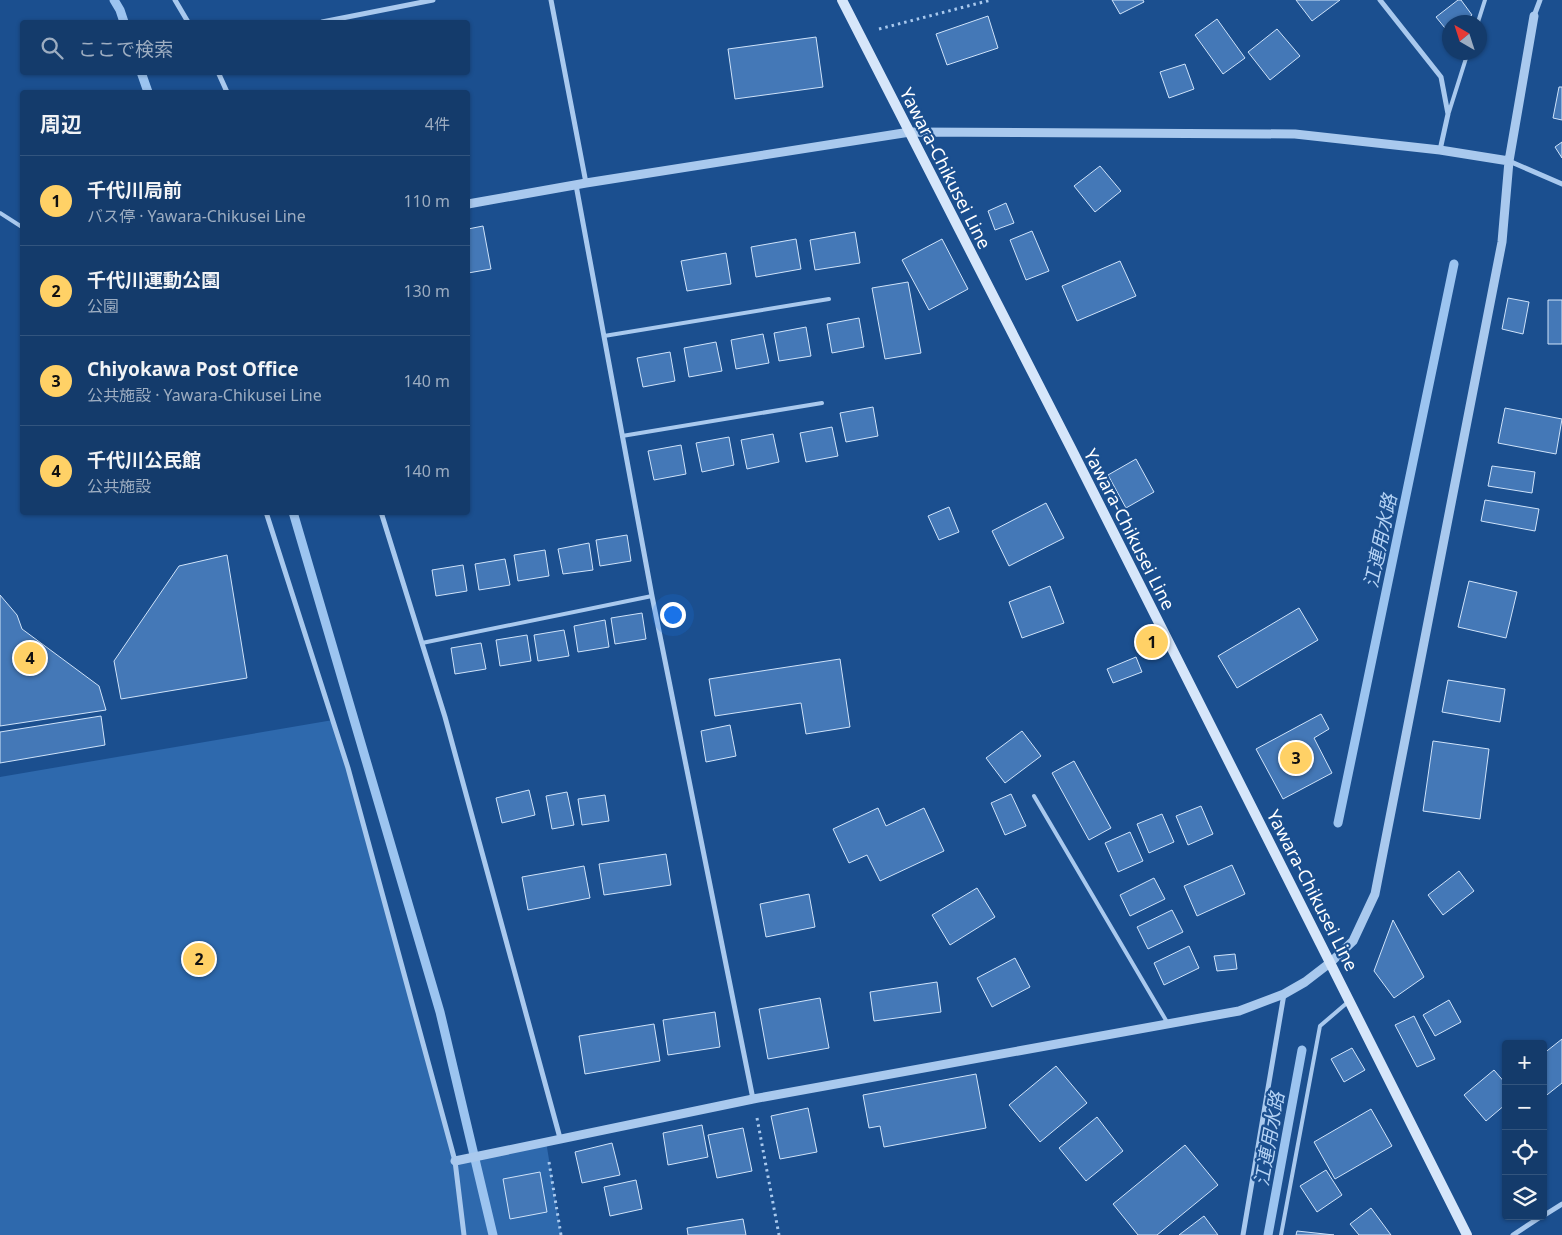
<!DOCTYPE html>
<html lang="ja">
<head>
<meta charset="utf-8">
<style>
  :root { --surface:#143b6b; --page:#1d4271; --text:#f1f3f6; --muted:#9dadc1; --line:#33557e; --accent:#ffd166 }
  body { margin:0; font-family:"Noto Sans","Noto Sans JP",sans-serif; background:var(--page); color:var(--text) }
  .controls { position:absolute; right:15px; bottom:15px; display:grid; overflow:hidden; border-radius:5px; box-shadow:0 1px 4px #0004 }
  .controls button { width:45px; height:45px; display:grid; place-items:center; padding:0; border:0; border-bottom:1px solid var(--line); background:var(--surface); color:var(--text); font:25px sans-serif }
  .compass { position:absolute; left:1442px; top:15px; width:45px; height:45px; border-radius:50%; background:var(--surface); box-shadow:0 1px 4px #0004; rotate:321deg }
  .you { position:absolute; left:672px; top:614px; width:18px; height:18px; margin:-12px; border:4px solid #fff; border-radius:50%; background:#1a73e8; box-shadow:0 0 0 8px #1a73e833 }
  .badge { display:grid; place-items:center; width:32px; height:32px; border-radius:50%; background:var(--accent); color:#111; font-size:16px; font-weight:700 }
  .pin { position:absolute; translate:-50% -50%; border:2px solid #fff; box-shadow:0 1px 5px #0006 }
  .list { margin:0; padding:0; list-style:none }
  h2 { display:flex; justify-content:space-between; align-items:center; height:65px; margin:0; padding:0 20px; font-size:21px }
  h2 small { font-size:16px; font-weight:400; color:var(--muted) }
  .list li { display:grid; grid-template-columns:32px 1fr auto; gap:15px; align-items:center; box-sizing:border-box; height:90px; padding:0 20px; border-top:1px solid var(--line) }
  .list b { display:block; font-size:19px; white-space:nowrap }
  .list p { margin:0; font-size:16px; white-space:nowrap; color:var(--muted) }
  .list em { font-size:16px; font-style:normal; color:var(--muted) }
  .icon { flex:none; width:28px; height:28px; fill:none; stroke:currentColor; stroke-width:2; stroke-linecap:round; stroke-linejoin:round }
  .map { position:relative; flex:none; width:1562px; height:1235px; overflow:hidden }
  .search { position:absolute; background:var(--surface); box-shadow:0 1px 4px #0004; left:20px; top:20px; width:450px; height:55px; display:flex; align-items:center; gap:12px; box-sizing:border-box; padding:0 18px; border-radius:5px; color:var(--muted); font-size:19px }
  .panel { position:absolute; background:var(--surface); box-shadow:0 1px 4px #0004; left:20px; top:90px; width:450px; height:425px; border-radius:5px }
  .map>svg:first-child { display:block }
  .green { fill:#2e69ad }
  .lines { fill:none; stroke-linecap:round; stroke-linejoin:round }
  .stream { stroke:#9cc4f0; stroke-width:9 }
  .building { fill:#4478b7; stroke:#cfe3fa }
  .path { stroke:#a9c9ee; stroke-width:3; stroke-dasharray:2.5 4; stroke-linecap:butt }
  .service { stroke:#a9c9ee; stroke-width:4 }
  .minor { stroke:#a9c9ee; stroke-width:5 }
  .tertiary { stroke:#a9c9ee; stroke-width:9 }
  .secondary { stroke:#d6e6fa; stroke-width:10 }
  .labels { text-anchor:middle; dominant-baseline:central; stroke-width:4.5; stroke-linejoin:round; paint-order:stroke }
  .street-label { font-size:18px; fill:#fff; stroke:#1b4f8f }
  .water-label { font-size:19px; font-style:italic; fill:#b5d3f5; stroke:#1b4f8f }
</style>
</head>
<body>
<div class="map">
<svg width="1562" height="1235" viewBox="0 0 1562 1235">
  <rect width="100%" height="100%" fill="#1b4f8f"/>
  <path class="green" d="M 333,720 L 455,1161 L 546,1141 L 561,1235 L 0,1235 L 0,777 Z"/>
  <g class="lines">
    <path class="stream" d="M 114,0 L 120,10 L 124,22
      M 141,72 L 148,92
      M 293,512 L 440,1012 L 493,1235
      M 1338,823 L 1454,264
      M 1268,1235 L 1302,1050"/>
  </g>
  <path class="building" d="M 1112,0 L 1143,0 L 1144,2 L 1120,14 Z
    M 1296,0 L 1340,0 L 1312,21 Z
    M 1458,0 L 1461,0 L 1472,15 L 1463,22 L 1450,22 L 1449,33 L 1436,17 Z
    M 988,16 L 998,48 L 947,65 L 936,34 Z
    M 1217,19 L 1245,58 L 1223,74 L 1195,35 Z
    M 1277,29 L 1300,56 L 1270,80 L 1248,52 Z
    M 816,37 L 823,87 L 735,99 L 728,49 Z
    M 1185,64 L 1194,89 L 1169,98 L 1160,72 Z
    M 1559,87 L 1562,87 L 1562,120 L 1553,118 Z
    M 1562,142 L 1562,158 L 1555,147 Z
    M 1100,166 L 1121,191 L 1095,212 L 1074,186 Z
    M 1006,203 L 1014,223 L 995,230 L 988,211 Z
    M 483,226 L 491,269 L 468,273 L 468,229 Z
    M 1032,231 L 1049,271 L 1026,280 L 1010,240 Z
    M 855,232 L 860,263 L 815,270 L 810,240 Z
    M 796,239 L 801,269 L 756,277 L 751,247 Z
    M 942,239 L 968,289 L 929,310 L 902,260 Z
    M 726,253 L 731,284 L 687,291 L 681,261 Z
    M 1120,261 L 1136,296 L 1077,321 L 1062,286 Z
    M 908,282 L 921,353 L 885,359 L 872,288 Z
    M 1508,298 L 1529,302 L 1523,334 L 1502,329 Z
    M 1548,300 L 1562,300 L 1562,344 L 1548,344 Z
    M 859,318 L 864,347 L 832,353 L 827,324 Z
    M 806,327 L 811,356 L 779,361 L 774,333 Z
    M 763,334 L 769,363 L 736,369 L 731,340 Z
    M 716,342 L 722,371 L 689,377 L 684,348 Z
    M 670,352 L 675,381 L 643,387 L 637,358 Z
    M 873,407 L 878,436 L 846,442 L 840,413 Z
    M 1505,408 L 1562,419 L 1556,454 L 1498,443 Z
    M 832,427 L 838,456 L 806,462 L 800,433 Z
    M 773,434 L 779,462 L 747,469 L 741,440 Z
    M 729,437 L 734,465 L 702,472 L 696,443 Z
    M 681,445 L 686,474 L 654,480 L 648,451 Z
    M 1136,459 L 1154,492 L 1126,508 L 1108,475 Z
    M 1492,466 L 1535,472 L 1532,493 L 1488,486 Z
    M 1485,500 L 1539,509 L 1535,531 L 1481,521 Z
    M 1046,503 L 1064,538 L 1009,566 L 992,531 Z
    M 949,507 L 959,532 L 939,540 L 928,516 Z
    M 627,535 L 631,561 L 600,566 L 596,540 Z
    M 589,543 L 593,570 L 563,574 L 558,549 Z
    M 545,550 L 549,576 L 518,581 L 514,555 Z
    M 227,555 L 247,678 L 121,699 L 114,661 L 179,566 Z
    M 505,559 L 510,585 L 479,590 L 475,564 Z
    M 463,565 L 467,591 L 436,596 L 432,570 Z
    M 1469,581 L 1517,592 L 1506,638 L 1458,627 Z
    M 1050,586 L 1064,623 L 1022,638 L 1009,602 Z
    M 0,595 L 17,615 L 22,629 L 99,686 L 106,710 L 0,726 Z
    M 1299,608 L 1318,640 L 1237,688 L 1218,656 Z
    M 642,613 L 646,639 L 615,644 L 611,618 Z
    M 605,620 L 609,647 L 578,652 L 574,626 Z
    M 564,630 L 569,656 L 538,661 L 534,635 Z
    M 527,635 L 531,661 L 500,666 L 496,640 Z
    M 481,643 L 486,669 L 455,674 L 451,648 Z
    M 1136,657 L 1142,672 L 1113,683 L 1107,669 Z
    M 840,659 L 850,727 L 806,734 L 801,703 L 715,716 L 709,679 Z
    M 1448,680 L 1505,689 L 1500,722 L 1442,712 Z
    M 1321,714 L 1329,729 L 1314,738 L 1332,773 L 1283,799 L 1256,749 Z
    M 101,716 L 105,745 L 0,763 L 0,732 Z
    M 730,725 L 736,756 L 706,762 L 701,731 Z
    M 1022,731 L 1041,756 L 1005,783 L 986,758 Z
    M 1433,741 L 1489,749 L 1480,819 L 1423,811 Z
    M 1074,761 L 1111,828 L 1089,840 L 1052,773 Z
    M 529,790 L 535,815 L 502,823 L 496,798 Z
    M 567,792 L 574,825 L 552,829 L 546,796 Z
    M 1011,794 L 1026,826 L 1005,835 L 991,803 Z
    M 605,795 L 609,821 L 582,825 L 578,799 Z
    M 1201,806 L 1213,834 L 1188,845 L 1176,816 Z
    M 878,808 L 886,826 L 924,808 L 944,851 L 880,881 L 867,855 L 849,863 L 833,829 Z
    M 1162,814 L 1174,842 L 1149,853 L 1137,824 Z
    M 1130,832 L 1143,861 L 1118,872 L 1105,843 Z
    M 666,854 L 671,885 L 604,895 L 599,864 Z
    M 1232,865 L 1245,894 L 1197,916 L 1184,886 Z
    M 584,866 L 590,898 L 528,910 L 522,877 Z
    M 1459,871 L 1474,891 L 1443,915 L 1428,895 Z
    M 1154,878 L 1165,899 L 1130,916 L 1120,895 Z
    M 977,888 L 995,917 L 950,945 L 932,915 Z
    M 809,894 L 815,927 L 766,937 L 760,904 Z
    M 1172,910 L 1183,932 L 1148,949 L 1137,927 Z
    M 1393,920 L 1424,977 L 1394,998 L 1374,971 Z
    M 1189,946 L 1199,968 L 1164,985 L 1154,963 Z
    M 1235,954 L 1237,969 L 1217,971 L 1214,956 Z
    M 1015,958 L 1030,987 L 992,1007 L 977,978 Z
    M 937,982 L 941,1012 L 874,1021 L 870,992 Z
    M 820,998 L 829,1048 L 768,1059 L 759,1009 Z
    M 1449,1000 L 1461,1022 L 1435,1036 L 1423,1015 Z
    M 715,1012 L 720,1047 L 668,1055 L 663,1020 Z
    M 1414,1016 L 1435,1059 L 1417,1067 L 1395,1025 Z
    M 654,1024 L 660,1061 L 585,1074 L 579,1036 Z
    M 1562,1039 L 1562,1083 L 1543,1098 L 1543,1054 Z
    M 1352,1048 L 1365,1070 L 1344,1082 L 1331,1059 Z
    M 1056,1066 L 1087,1103 L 1040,1142 L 1009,1105 Z
    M 1494,1070 L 1506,1084 L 1506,1104 L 1486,1121 L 1464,1095 Z
    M 976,1074 L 986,1128 L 884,1147 L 880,1126 L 869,1128 L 863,1095 Z
    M 808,1108 L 817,1152 L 780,1159 L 771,1116 Z
    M 1371,1109 L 1392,1146 L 1335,1179 L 1314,1142 Z
    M 1097,1117 L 1123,1151 L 1086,1181 L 1059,1148 Z
    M 702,1125 L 708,1157 L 668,1165 L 663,1133 Z
    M 743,1128 L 752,1171 L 717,1178 L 708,1135 Z
    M 612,1143 L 620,1175 L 582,1183 L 575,1152 Z
    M 1185,1145 L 1218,1185 L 1157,1235 L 1138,1235 L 1113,1204 Z
    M 1326,1170 L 1342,1195 L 1317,1212 L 1300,1186 Z
    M 540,1172 L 547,1212 L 510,1219 L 503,1179 Z
    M 636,1180 L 642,1209 L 610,1216 L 604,1187 Z
    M 1371,1208 L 1391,1235 L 1359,1235 L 1350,1224 Z
    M 1204,1216 L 1218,1235 L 1179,1235 Z
    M 743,1219 L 746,1235 L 688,1235 L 687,1228 Z
    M 1297,1231 L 1334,1235 L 1296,1235 Z"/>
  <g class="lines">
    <path class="path" d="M 879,29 L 991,0
      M 757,1118 L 779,1235
      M 549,1162 L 561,1235"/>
    <path class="service" d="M 1478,22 L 1485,0
      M 1449,112 L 1468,52
      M 0,213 L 22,227
      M 604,336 L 829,299
      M 622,436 L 822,403
      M 422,643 L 652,596
      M 1034,796 L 1167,1022
      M 1281,1235 L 1320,1026 L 1348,1002"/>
    <path class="minor" d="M 175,0 L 188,22
      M 551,0 L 586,183
      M 1380,0 L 1441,77 L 1448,114 L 1440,150
      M 1534,16 L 1540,0
      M 322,22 L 433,0
      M 218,72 L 227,92
      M 1509,161 L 1562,184
      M 576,185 L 652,596 L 753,1099
      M 266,512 L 348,768 L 455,1161 L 464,1235
      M 381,512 L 445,717 L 560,1138
      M 1543,1216 L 1562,1204
      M 1243,1235 L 1284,994
      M 1513,1235 L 1542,1216"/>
    <path class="tertiary" d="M 468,204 L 586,183 L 910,132 L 1295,134 L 1440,150 L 1509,161
      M 455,1161 L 753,1099 L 1239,1011 L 1284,994 L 1305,982 L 1331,962 L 1353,941 L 1375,894 L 1502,242 L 1509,161 L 1534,16"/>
    <path class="secondary" d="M 842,0 L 1071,448 L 1467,1235"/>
  </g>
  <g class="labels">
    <g class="street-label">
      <text transform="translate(946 168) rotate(63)">Yawara-Chikusei Line</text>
      <text transform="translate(1130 529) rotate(63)">Yawara-Chikusei Line</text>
      <text transform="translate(1313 890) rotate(63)">Yawara-Chikusei Line</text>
    </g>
    <g class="water-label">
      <text transform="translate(1380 541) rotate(-78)">江連用水路</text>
      <text transform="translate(1269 1139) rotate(-80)">江連用水路</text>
    </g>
  </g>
</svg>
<div class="controls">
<button>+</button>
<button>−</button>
<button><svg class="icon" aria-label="locate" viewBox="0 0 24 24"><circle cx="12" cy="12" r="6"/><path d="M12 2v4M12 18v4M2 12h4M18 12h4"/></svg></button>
<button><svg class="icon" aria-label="layers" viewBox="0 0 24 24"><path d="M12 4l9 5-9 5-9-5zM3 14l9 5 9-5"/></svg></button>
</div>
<svg class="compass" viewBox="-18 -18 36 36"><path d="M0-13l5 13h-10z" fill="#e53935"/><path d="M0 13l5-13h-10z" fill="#9dadc1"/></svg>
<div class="you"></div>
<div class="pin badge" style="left:1152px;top:642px">1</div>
<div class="pin badge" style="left:199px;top:959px">2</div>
<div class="pin badge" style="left:1296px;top:758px">3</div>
<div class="pin badge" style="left:30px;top:658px">4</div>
<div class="search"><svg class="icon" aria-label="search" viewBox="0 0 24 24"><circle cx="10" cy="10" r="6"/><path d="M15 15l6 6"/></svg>ここで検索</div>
<section class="panel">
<h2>周辺<small>4件</small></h2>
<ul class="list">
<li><span class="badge">1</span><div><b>千代川局前</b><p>バス停 · Yawara-Chikusei Line</p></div><em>110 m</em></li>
<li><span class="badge">2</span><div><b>千代川運動公園</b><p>公園</p></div><em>130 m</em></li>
<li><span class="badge">3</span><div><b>Chiyokawa Post Office</b><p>公共施設 · Yawara-Chikusei Line</p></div><em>140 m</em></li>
<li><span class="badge">4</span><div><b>千代川公民館</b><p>公共施設</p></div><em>140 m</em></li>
</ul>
</section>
</div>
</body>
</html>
